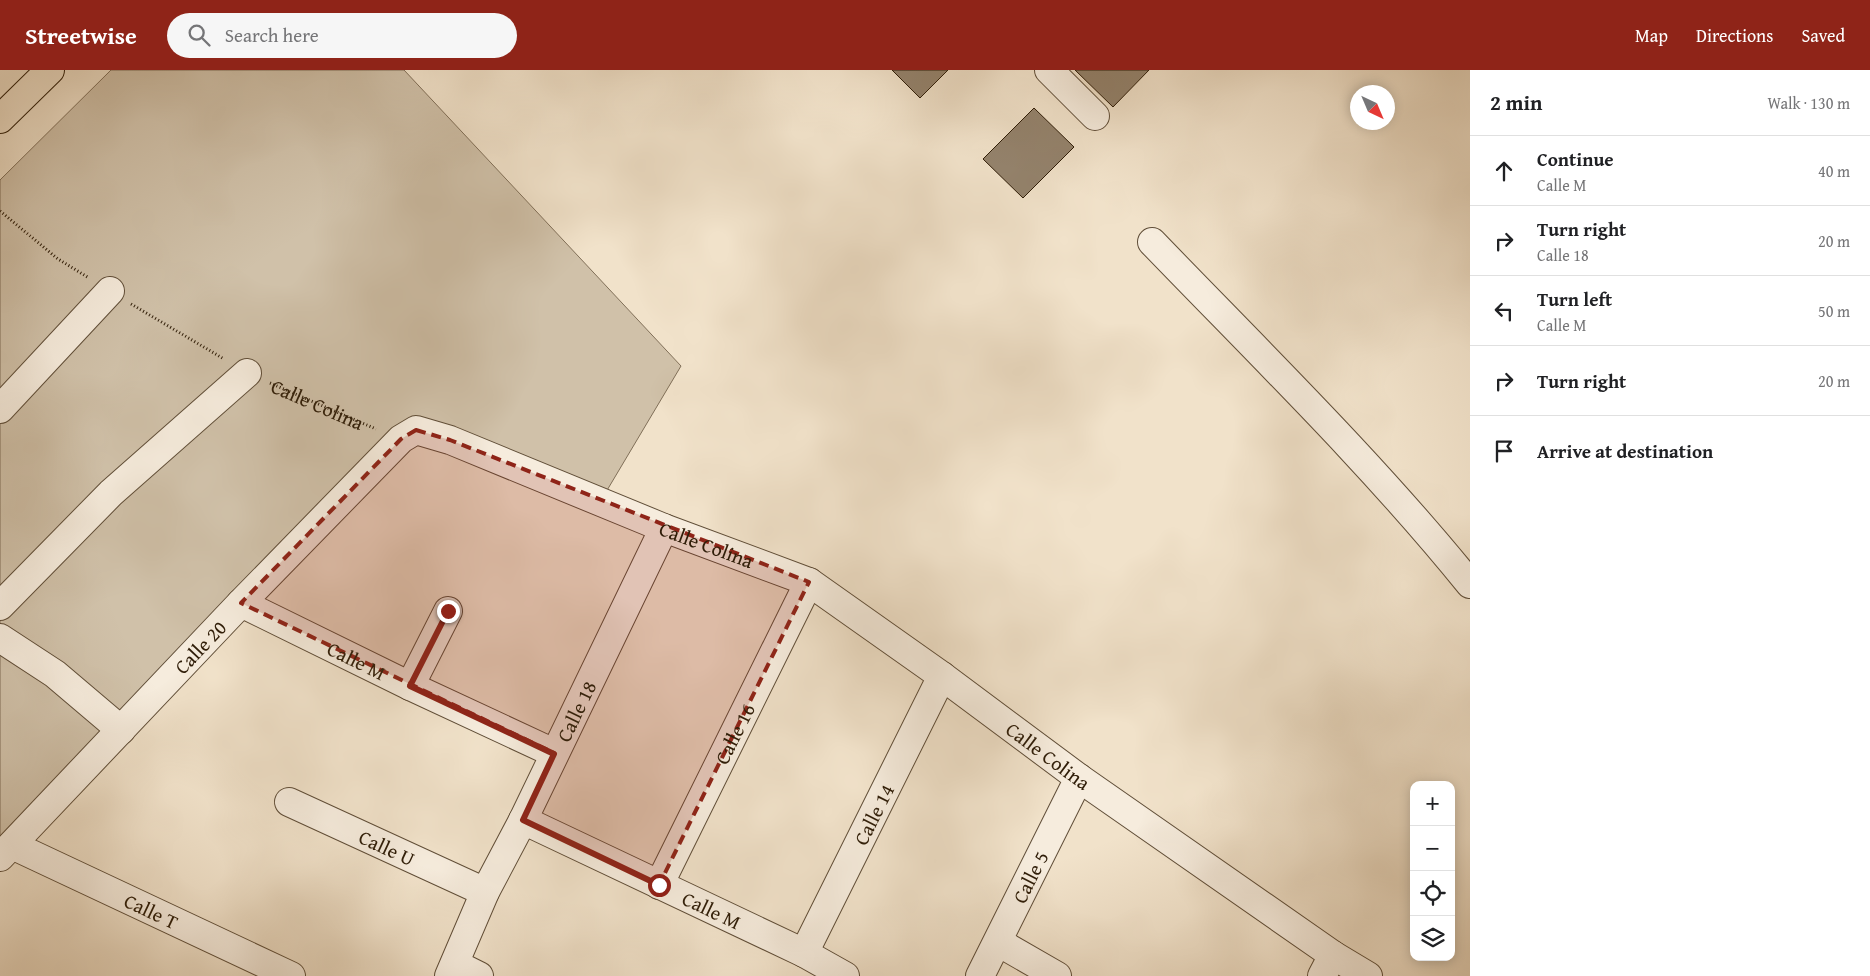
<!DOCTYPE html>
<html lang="en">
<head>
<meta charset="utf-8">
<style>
  :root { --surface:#fff; --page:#f6f6f6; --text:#202124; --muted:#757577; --line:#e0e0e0; --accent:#8f2418 }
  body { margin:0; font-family:"Gentium Book Plus",serif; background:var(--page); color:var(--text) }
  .controls { position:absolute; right:15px; bottom:15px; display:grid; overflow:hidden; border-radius:10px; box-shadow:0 2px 12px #0003 }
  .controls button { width:45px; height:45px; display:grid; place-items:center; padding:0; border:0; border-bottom:1px solid var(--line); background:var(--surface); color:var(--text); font:25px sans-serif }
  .compass { position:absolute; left:1350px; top:15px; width:45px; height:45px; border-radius:50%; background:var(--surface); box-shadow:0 2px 12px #0003; rotate:136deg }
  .stop { position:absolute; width:15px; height:15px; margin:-11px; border:4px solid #8f2418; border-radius:50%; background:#fff }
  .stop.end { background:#8f2418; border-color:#fff; box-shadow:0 1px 5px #0008 }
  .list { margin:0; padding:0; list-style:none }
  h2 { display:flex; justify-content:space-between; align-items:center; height:65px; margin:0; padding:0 20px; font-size:21px }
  h2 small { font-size:16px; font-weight:400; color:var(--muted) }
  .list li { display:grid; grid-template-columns:32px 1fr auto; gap:15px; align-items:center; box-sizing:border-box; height:70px; padding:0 20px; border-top:1px solid var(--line) }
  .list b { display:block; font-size:19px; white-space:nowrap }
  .list p { margin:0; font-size:16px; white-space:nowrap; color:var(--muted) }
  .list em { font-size:16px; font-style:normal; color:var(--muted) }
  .icon { flex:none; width:28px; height:28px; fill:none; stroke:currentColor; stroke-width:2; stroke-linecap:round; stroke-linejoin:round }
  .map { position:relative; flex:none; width:1470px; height:906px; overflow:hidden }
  header { display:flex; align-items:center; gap:30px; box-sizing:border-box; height:70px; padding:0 25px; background:var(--accent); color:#fff }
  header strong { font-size:24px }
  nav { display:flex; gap:28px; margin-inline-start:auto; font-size:18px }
  .search { width:350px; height:45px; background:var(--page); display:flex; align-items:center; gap:12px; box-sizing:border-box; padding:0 18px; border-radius:28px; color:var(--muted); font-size:19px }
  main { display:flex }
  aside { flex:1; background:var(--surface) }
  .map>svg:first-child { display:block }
  .green { fill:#d0c1a9; stroke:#806f58 }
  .building { fill:#94836d; stroke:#2f1d08 }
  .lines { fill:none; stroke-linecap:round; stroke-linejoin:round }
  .minor-casing { stroke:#604e38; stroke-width:30 }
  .major-casing { stroke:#2f1d08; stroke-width:30 }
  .path { stroke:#2f1d08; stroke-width:3; stroke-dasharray:1 2.5; stroke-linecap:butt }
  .minor { stroke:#f6ecdd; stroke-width:28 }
  .major { stroke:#f1e2ca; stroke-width:28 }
  .route { stroke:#8f2418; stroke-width:6 }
  .marked { fill:#8f2418; fill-opacity:0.2; stroke:#8f2418; stroke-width:4; stroke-dasharray:10 6; stroke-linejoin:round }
  .labels { text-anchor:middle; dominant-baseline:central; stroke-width:4; stroke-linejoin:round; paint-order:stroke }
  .street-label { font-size:20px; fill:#2f1d08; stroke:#f6ecdd }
</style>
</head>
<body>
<header>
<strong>Streetwise</strong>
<div class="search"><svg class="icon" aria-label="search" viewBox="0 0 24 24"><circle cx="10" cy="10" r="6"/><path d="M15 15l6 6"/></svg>Search here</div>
<nav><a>Map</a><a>Directions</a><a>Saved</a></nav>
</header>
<main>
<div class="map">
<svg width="1470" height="906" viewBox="0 0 1470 906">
  <rect width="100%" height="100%" fill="#f1e2ca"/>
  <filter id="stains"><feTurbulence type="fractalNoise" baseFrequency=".004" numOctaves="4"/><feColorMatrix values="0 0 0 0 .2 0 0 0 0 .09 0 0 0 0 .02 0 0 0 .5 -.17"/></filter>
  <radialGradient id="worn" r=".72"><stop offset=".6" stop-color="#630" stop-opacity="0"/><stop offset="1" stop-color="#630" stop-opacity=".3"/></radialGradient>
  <path class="green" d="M 111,0 L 404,0 L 681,296 L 606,422 L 433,355 L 0,768 L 0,110 Z"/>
  <path class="building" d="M 892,0 L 948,0 L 920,28 Z
    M 1075,0 L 1149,0 L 1113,37 Z
    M 1034,38 L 1074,77 L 1023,128 L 983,89 Z"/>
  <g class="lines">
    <defs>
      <g id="minor">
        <path d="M 1049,0 L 1095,46"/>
        <path d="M 1152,172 C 1260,284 1372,393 1470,514"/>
        <path d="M 0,339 L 110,221"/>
        <path id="s2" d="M 241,533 L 410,616 L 554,683"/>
        <path d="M 0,536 L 111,423 L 247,303"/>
        <path d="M 0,568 L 55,604 L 121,660"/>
        <path d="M 410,616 L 448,541"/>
        <path id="s3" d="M 289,732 L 485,822"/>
        <path id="s4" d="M 523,750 L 804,883 L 845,906"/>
        <path id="s5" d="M 12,775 L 291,906"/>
        <path id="s6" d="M 0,787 L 241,533 L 401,369 L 416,360 L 450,370 L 664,458 L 809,512 L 942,606 L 1079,708 L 1333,885 L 1368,906"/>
        <path id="s7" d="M 659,815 L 809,512"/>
        <path d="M 998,872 L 1057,906"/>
        <path id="s8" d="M 804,883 L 942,606"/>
        <path d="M 455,894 L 479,906"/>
        <path id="s9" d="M 449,906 L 485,822 L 523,750 L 664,458"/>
        <path id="s10" d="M 980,906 L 1079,708"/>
        <path d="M 1322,906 L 1333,885"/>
      </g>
      <path id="major" d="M 0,49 L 50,0"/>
    </defs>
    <use href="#minor" class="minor-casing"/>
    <use href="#major" class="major-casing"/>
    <g class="path">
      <path d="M 0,141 L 58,189 L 89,208"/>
      <path d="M 131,234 L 224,289"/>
      <path id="s1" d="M 270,313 L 376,359"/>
    </g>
    <use href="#minor" class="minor"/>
    <use href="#major" class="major"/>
  </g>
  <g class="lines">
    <path class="route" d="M 448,541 L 410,616 L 554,684 L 523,750 L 659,815"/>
  </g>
  <path class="marked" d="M 416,360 L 450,370 L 809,512 L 659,815 L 523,750 L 554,683 L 241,533 L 401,369 Z"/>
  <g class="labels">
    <g class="street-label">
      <text stroke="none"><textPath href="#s1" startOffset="52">Calle Colina</textPath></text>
      <text stroke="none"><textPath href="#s6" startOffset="909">Calle Colina</textPath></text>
      <text stroke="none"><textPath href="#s6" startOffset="290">Calle 20</textPath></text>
      <text stroke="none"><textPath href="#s2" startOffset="129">Calle M</textPath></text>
      <text stroke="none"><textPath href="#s9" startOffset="294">Calle 18</textPath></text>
      <text stroke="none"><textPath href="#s7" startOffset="169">Calle 16</textPath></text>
      <text stroke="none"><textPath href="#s6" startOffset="1314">Calle Colina</textPath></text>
      <text stroke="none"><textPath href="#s8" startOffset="155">Calle 14</textPath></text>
      <text stroke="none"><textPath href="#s3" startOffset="108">Calle U</textPath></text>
      <text stroke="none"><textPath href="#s10" startOffset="111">Calle 5</textPath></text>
      <text stroke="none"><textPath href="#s5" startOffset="154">Calle T</textPath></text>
      <text stroke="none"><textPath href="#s4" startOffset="209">Calle M</textPath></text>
    </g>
  </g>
  <rect width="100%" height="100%" filter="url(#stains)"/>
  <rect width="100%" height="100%" fill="url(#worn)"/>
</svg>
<div class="controls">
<button>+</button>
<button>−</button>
<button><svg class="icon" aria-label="locate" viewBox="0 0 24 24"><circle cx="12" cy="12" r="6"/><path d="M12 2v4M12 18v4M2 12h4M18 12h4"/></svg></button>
<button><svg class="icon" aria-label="layers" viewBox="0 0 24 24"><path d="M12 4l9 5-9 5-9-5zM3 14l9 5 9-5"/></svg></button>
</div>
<svg class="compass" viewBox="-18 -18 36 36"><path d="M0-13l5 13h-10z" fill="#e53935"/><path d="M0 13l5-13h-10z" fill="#757577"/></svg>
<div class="stop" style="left:659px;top:815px"></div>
<div class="stop end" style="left:448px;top:541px"></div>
</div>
<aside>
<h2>2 min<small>Walk · 130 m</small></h2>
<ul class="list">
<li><svg class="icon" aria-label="ahead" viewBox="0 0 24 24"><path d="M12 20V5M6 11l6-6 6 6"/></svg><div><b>Continue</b><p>Calle M</p></div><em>40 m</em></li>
<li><svg class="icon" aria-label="right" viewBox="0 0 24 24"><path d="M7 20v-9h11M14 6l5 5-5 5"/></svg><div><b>Turn right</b><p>Calle 18</p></div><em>20 m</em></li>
<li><svg class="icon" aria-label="left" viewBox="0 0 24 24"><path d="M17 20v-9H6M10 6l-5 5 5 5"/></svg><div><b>Turn left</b><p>Calle M</p></div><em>50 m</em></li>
<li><svg class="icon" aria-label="right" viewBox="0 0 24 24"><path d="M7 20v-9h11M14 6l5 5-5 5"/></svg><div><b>Turn right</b></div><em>20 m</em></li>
<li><svg class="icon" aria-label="arrive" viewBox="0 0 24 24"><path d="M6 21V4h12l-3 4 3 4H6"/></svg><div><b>Arrive at destination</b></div></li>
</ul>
</aside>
</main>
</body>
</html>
